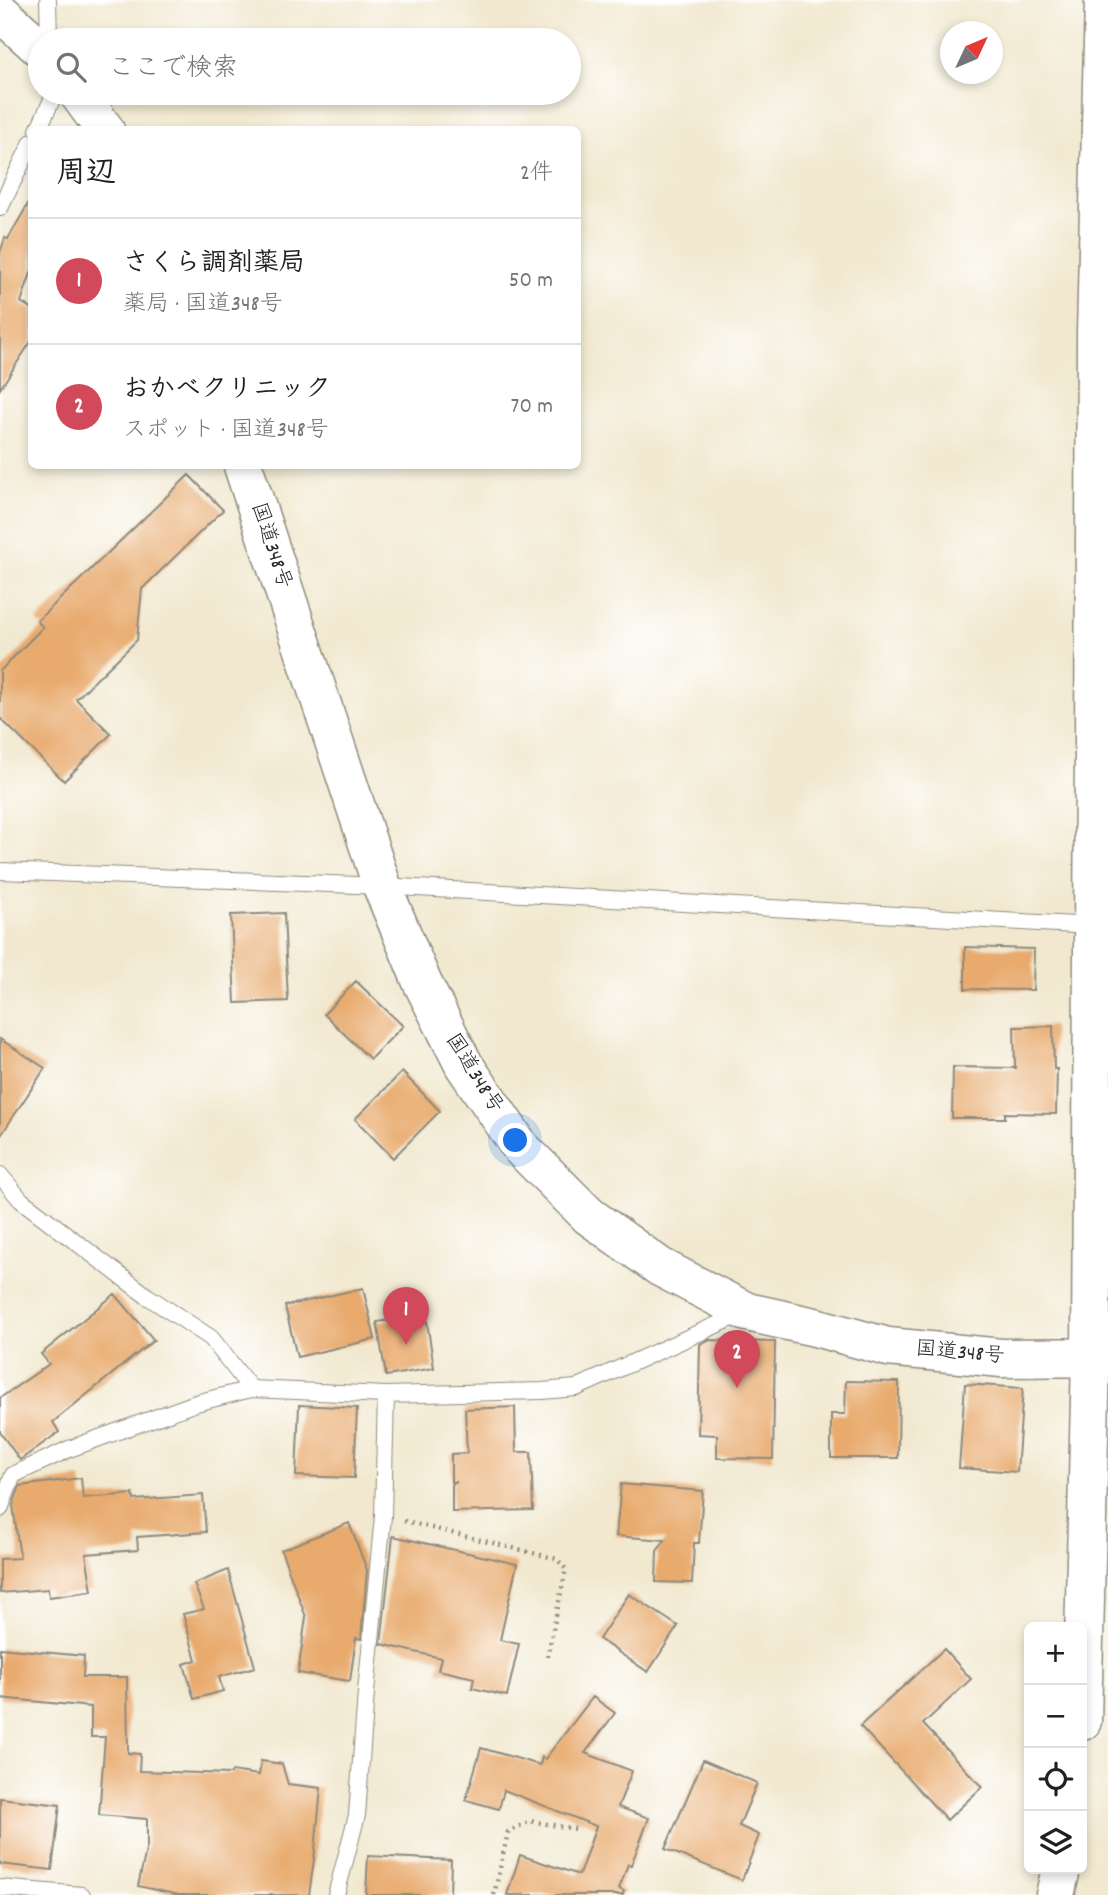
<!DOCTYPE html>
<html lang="ja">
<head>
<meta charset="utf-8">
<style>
  :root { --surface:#fff; --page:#f2f2f2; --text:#202124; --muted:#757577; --line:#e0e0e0; --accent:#d1495b }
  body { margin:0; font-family:Dekko,"Klee One",sans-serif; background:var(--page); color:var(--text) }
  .controls { position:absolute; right:21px; bottom:21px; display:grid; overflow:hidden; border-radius:10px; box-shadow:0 4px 10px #0003 }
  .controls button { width:63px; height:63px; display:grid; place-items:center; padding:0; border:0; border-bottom:2px solid var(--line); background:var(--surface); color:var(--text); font:35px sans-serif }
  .compass { position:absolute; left:940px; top:21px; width:63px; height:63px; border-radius:50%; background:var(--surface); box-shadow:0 4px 10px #0003; rotate:46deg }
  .you { position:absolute; left:516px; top:1141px; width:24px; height:24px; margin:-18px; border:5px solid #fff; border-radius:50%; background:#1a73e8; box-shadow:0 0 0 10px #1a73e833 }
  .badge { display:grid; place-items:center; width:46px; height:46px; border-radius:50%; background:var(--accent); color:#fff; font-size:23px; font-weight:700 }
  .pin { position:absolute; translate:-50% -58px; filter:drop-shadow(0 2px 4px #0008) }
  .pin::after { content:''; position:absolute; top:37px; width:24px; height:21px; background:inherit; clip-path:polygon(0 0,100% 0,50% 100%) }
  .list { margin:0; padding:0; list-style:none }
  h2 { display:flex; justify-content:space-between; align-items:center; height:91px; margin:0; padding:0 28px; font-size:30px }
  h2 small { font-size:23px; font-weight:400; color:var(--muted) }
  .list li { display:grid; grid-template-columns:46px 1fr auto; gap:21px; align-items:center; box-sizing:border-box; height:126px; padding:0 28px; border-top:2px solid var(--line) }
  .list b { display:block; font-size:26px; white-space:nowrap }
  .list p { margin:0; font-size:23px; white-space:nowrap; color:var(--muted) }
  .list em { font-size:23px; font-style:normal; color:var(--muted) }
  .icon { flex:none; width:38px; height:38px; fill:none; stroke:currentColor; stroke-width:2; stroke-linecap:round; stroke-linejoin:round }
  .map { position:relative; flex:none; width:1108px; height:1895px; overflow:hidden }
  .search { position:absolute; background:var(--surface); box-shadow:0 4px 10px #0003; left:28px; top:28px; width:553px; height:77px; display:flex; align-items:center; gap:18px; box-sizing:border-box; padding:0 24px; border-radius:38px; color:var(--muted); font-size:26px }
  .panel { position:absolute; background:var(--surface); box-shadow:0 4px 10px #0003; left:28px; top:126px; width:553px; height:343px; border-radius:10px }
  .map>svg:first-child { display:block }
  .building { fill:#e8aa6d }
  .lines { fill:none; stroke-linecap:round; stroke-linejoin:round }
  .lane-casing { stroke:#8e8a7d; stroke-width:18 }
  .highway-casing { stroke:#8e8a7d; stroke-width:41 }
  .path { stroke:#8e8a7d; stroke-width:4.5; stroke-dasharray:2 5; stroke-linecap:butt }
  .lane { stroke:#fff; stroke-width:16 }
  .highway { stroke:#fff; stroke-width:38 }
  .labels { text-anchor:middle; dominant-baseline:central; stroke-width:5; stroke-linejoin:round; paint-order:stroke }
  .street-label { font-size:21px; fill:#2b2b2b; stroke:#fff }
</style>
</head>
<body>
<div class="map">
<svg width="1108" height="1895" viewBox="0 0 1108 1895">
  <rect width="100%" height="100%" fill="#fff"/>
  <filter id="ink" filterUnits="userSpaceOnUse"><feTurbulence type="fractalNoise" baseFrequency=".0143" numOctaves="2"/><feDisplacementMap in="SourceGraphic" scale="14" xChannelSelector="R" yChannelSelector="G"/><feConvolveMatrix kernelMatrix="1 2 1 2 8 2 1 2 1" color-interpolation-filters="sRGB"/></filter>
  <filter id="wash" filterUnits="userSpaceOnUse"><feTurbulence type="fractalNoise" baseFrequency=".00686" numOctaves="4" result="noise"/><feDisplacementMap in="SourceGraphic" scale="28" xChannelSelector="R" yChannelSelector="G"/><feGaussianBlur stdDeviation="1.57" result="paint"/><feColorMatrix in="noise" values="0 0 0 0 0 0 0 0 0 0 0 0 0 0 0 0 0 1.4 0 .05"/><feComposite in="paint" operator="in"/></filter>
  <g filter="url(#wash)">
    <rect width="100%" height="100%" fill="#f1e8cf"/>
    <g id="blocks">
      <path class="building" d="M 32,197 L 32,270 L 21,302 L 32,309 L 32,340 L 0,389 L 0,253 L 5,238 L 8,239 Z
        M 189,475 L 223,510 L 142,589 L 137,640 L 76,699 L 111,734 L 64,781 L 0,718 L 0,671 L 43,627 L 37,621 Z
        M 284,913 L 288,1001 L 235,1003 L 231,915 Z
        M 965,947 L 1034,949 L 1033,990 L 965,989 Z
        M 356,981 L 403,1026 L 370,1059 L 324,1014 Z
        M 1053,1026 L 1054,1069 L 1057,1069 L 1056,1114 L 1005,1113 L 1005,1118 L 952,1118 L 953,1067 L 1015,1068 L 1014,1027 Z
        M 0,1039 L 45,1068 L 0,1137 Z
        M 402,1072 L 440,1111 L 393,1158 L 355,1119 Z
        M 363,1288 L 375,1339 L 297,1357 L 285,1306 Z
        M 115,1294 L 154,1340 L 53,1422 L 59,1432 L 20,1460 L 0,1432 L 0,1398 L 49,1364 L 41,1354 Z
        M 426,1315 L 434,1368 L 386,1376 L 377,1322 Z
        M 708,1340 L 775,1342 L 773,1459 L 717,1458 L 717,1435 L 698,1434 L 700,1344 Z
        M 846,1381 L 899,1382 L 898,1458 L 831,1458 L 831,1414 L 845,1414 Z
        M 965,1384 L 1023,1388 L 1017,1472 L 959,1468 Z
        M 299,1405 L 357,1408 L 354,1478 L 296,1476 Z
        M 515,1407 L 516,1452 L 531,1452 L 533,1510 L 452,1512 L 452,1484 L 457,1482 L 451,1482 L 451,1454 L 467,1453 L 465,1409 Z
        M 81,1478 L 83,1498 L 133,1494 L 134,1500 L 203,1495 L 206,1532 L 137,1537 L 138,1550 L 86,1554 L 92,1591 L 49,1597 L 48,1589 L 0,1593 L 0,1559 L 20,1558 L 13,1505 L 20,1486 Z
        M 621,1484 L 703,1491 L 699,1543 L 694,1543 L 692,1583 L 656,1582 L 657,1551 L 665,1540 L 616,1536 Z
        M 349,1523 L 367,1570 L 361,1639 L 356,1638 L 350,1681 L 298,1673 L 306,1617 L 281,1550 Z
        M 393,1536 L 517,1564 L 500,1640 L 519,1644 L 507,1696 L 472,1688 L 474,1678 L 438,1670 L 441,1658 L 381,1644 Z
        M 228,1570 L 255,1667 L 219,1677 L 223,1691 L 194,1699 L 184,1664 L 196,1660 L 183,1614 L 204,1609 L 194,1584 Z
        M 629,1594 L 678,1626 L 648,1672 L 599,1639 Z
        M 0,1648 L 84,1656 L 83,1677 L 127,1677 L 128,1753 L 140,1754 L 139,1771 L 231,1774 L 232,1771 L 259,1775 L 261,1761 L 282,1764 L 288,1784 L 321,1788 L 314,1860 L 309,1895 L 179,1895 L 138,1886 L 147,1846 L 147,1819 L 99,1815 L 105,1737 L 91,1737 L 91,1707 L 0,1698 Z
        M 944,1649 L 971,1679 L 923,1724 L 982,1787 L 947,1820 L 860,1726 Z
        M 593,1697 L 615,1713 L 585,1753 L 632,1771 L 618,1807 L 649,1818 L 631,1865 L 628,1864 L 619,1889 L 624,1891 L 623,1895 L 507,1895 L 520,1855 L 579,1875 L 596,1826 L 504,1790 L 499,1809 L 466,1800 L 481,1748 L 540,1765 L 542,1757 L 545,1759 Z
        M 703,1760 L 757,1783 L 739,1826 L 759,1835 L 742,1880 L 665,1849 Z
        M 0,1798 L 60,1805 L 52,1870 L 0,1864 Z
        M 368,1856 L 451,1860 L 450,1895 L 366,1895 Z"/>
    </g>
  </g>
  <g filter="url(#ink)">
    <use href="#blocks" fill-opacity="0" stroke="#8e8a7d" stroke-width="2"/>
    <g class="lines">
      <defs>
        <path id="lane" d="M 48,0 L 49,40
          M 38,130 L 55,93
          M 0,208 L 32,142
          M 0,871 L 382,886 L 1093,926
          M 0,1175 L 21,1200 L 147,1296 L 211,1338 L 251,1389
          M 0,1509 L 13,1475 L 69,1449 L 196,1403 L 251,1389 L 386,1395 L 542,1391 L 576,1388 L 741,1314
          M 0,1888 L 82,1895
          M 336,1895 L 357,1815 L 366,1692 L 383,1516 L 386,1395"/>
        <path id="highway" d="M 0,12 L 40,48
          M 78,93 L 105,130
          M 243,466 L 382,886 L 422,982 L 464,1065 L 521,1148 L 589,1216 L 660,1267 L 747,1312 L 815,1327 L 888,1347 L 1002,1358 L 1108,1357
          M 1082,1721 L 1091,1357 L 1096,333 L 1104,0
          M 1055,1895 L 1061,1869"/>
      </defs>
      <use href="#lane" class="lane-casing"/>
      <use href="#highway" class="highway-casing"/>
      <path class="path" d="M 404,1521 L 557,1559 L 566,1569 L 547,1658
        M 494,1895 L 508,1832 L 530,1821 L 576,1829"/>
      <use href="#lane" class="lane"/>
      <use href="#highway" class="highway"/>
    </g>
  </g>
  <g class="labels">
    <g class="street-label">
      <text transform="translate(270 546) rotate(72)">国道348号</text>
      <text transform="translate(473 1074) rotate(58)">国道348号</text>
      <text transform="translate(960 1354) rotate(5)">国道348号</text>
    </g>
  </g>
</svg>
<div class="controls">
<button>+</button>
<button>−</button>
<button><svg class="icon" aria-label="locate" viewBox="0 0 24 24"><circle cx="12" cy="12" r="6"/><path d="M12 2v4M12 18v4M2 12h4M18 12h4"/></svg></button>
<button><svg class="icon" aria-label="layers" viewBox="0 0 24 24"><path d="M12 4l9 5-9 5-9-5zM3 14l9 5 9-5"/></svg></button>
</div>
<svg class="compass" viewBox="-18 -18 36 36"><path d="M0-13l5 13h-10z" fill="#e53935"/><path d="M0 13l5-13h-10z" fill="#757577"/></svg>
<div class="you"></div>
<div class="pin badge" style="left:406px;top:1345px">1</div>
<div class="pin badge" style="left:737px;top:1388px">2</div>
<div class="search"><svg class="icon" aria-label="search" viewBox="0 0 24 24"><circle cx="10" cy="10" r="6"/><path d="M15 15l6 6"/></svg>ここで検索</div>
<section class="panel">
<h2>周辺<small>2件</small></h2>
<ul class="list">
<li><span class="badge">1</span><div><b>さくら調剤薬局</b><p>薬局 · 国道348号</p></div><em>50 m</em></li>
<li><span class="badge">2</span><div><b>おかべクリニック</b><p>スポット · 国道348号</p></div><em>70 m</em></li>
</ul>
</section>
</div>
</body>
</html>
